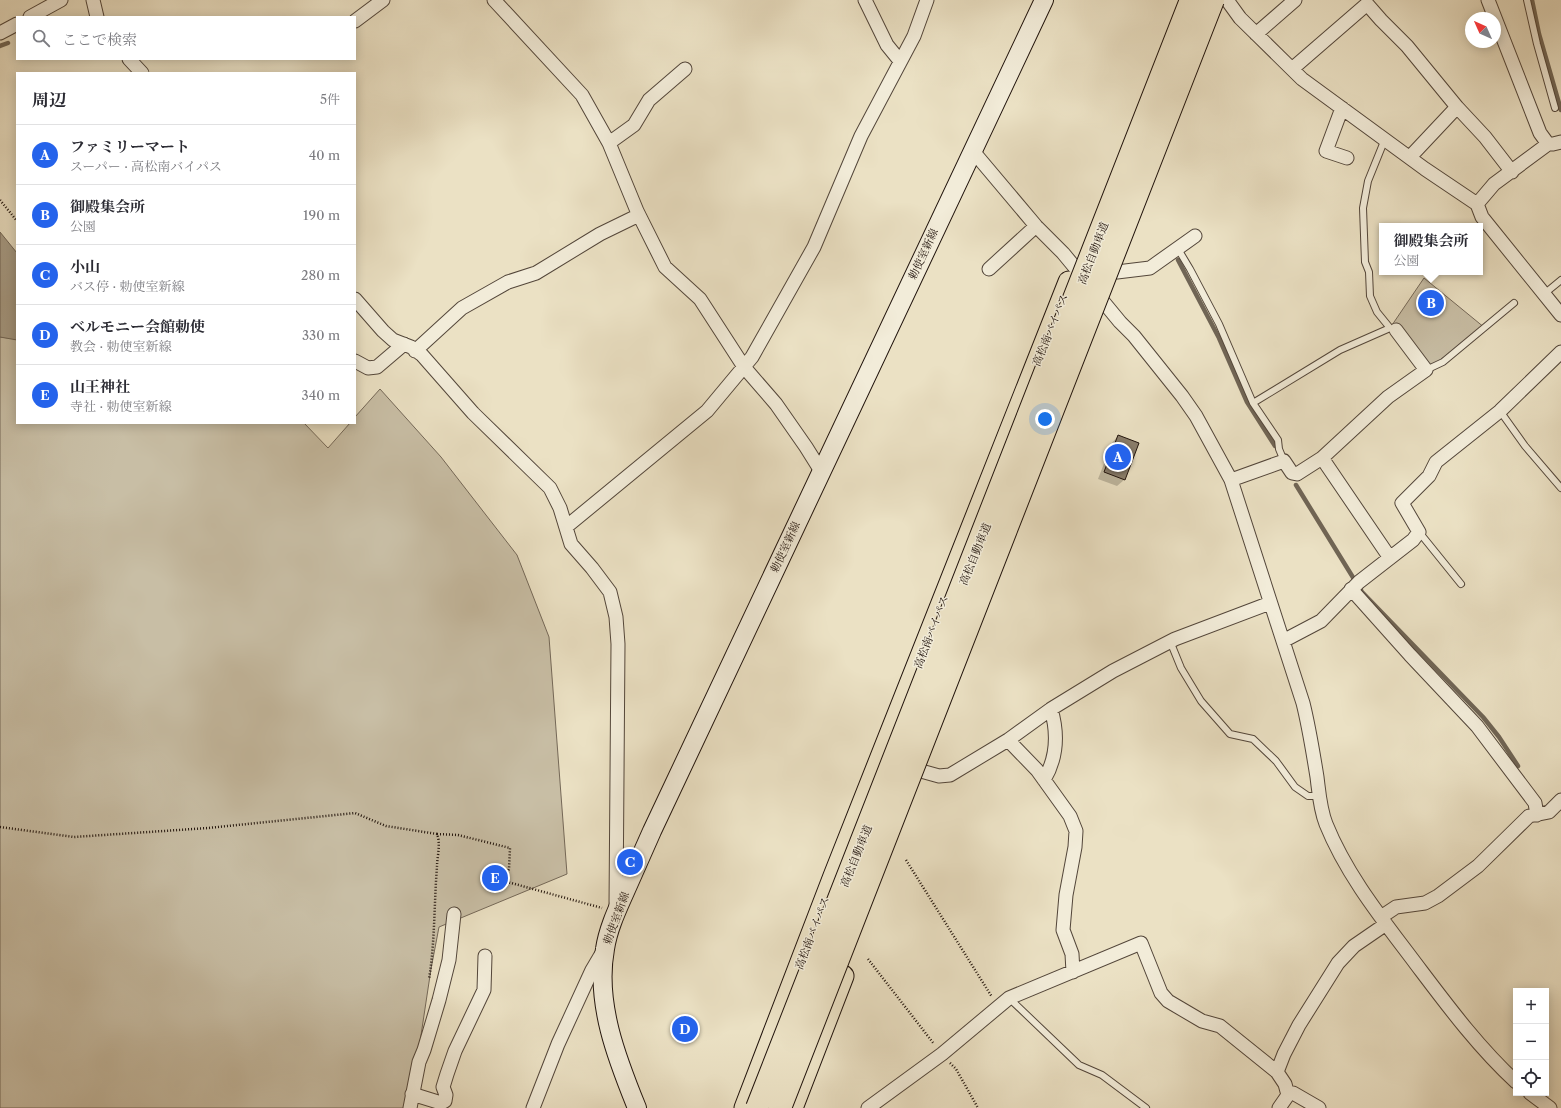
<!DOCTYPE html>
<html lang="ja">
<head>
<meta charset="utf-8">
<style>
  :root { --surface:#fff; --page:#f2f2f3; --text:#2b2b33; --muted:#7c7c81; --line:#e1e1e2; --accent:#2563eb }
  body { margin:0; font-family:"Libre Caslon Text","Noto Serif JP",serif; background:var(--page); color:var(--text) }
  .controls { position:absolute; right:12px; bottom:12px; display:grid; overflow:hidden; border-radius:0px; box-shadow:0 2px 10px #0003 }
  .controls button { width:36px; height:36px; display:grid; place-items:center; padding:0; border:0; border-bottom:1px solid var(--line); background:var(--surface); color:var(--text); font:20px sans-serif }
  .compass { position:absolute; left:1465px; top:12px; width:36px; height:36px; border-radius:50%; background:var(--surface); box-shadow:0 2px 10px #0003; rotate:315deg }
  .you { position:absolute; left:1045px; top:419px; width:14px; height:14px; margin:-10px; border:3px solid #fff; border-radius:50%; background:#1a73e8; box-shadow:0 0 0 6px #1a73e833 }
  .badge { display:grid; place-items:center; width:26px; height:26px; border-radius:50%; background:var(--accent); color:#fff; font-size:13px; font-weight:700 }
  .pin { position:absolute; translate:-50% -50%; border:2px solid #fff; box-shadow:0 1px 4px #0006 }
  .popup { position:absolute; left:1379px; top:223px; width:104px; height:52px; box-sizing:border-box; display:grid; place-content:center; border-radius:0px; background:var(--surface); filter:drop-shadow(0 1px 3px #0005); font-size:13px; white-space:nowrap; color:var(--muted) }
  .popup b { font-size:15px; color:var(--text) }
  .popup::after { content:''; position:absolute; left:50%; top:100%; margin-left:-8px; border:8px solid transparent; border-top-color:var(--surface) }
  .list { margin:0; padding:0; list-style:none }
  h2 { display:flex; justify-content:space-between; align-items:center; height:52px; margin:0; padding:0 16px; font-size:17px }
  h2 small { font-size:13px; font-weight:400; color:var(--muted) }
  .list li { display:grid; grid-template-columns:26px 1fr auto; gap:12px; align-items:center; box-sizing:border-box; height:60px; padding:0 16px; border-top:1px solid var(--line) }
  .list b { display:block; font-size:15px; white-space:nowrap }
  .list p { margin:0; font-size:13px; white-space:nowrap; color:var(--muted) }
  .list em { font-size:13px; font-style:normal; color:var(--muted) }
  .icon { flex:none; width:22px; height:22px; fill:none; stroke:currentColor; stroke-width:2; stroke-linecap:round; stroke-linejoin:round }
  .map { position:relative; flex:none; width:1561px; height:1108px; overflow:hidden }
  .search { position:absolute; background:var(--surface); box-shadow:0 2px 10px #0003; left:16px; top:16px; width:340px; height:44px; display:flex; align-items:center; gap:10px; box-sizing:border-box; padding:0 14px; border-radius:0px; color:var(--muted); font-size:15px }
  .panel { position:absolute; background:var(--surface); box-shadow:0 2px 10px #0003; left:16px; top:72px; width:340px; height:352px; border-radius:0px }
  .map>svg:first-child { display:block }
  .green { fill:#c8bea5; stroke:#746858 }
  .water { fill:#a69b85; stroke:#706555 }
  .shadow { fill:#0003 }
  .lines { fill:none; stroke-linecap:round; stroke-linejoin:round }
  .stream { stroke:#706555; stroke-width:4.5 }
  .building { fill:#8a7e6c; stroke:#20130c }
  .service-casing { stroke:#53463a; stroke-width:8 }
  .minor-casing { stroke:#53463a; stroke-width:15 }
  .secondary-casing { stroke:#20130c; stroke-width:20 }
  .trunk-casing { stroke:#20130c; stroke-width:23 }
  .path { stroke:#20130c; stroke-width:2.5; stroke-dasharray:1 2; stroke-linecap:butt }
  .service { stroke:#f2ecd9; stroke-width:6 }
  .minor { stroke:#f2ecd9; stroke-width:13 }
  .secondary { stroke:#f2ecd9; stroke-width:18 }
  .trunk { stroke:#ebe1c4; stroke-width:21 }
  .motorway-bridge-casing { stroke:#20130c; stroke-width:24; stroke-linecap:butt }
  .motorway-bridge { stroke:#ebe1c4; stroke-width:22 }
  .labels { text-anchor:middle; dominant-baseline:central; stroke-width:3; stroke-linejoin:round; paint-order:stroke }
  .street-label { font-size:11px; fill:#20130c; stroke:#f2ecd9 }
</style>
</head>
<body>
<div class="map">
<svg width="1561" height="1108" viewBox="0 0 1561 1108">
  <rect width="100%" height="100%" fill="#ebe1c4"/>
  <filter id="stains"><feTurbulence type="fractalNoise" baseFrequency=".005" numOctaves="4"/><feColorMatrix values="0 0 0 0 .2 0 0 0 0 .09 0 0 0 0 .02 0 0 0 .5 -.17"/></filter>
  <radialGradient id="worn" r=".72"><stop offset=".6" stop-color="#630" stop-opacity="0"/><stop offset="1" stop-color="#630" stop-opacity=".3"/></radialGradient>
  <path class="green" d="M 1424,278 L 1485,328 L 1426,370 L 1390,328 Z
    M 0,337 L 17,339 L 17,423 L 304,423 L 328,448 L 350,423 L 355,423 L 355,417 L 380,389 L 441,457 L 517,555 L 549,637 L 567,874 L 439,927 L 431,969 L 410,1108 L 0,1108 Z"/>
  <path class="water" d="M 0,232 L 17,253 L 17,340 L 0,337 Z"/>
  <path class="shadow" d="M 1118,436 L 1124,480 L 1117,486 L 1098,479 L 1112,443 Z"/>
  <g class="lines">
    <path class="stream" d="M 1532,0 L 1539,34 L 1561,110
      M 0,46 L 8,43
      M 1178,260 L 1219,338 L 1247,402 L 1275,446
      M 1296,485 L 1362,592 L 1483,717 L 1499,737 L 1518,766"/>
  </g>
  <path class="building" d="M 1118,435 L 1139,443 L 1125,480 L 1104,472 Z"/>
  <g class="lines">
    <defs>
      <path id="service" d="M 1527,0 L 1537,44 L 1555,108
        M 1385,139 L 1368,181 L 1363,208 L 1365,262 L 1369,272 L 1370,296 L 1377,312 L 1390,328
        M 1178,249 L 1190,269 L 1219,324 L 1253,403 L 1278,440 L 1279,449 L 1284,461
        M 1544,294 L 1561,280
        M 1426,370 L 1443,362 L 1514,303
        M 1253,403 L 1340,350 L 1390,328 L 1392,329
        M 1500,411 L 1525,446 L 1561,488
        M 1419,532 L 1461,584
        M 1170,641 L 1181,668 L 1201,701 L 1230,734 L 1253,739 L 1276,761 L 1295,787 L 1308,796 L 1320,796
        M 1009,998 L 1079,1065 L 1102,1075 L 1146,1108"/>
      <path id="minor" d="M 93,0 L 97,17
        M 494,0 L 582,95 L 609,143 L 637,211 L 665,267 L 700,299 L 744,367 L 776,404 L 806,447 L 821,471
        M 865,0 L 887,45 L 900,61
        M 1227,0 L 1240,18 L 1302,79 L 1425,169 L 1477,204 L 1494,184 L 1548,144
        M 1488,0 L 1540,133 L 1548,144 L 1553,144 L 1561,142
        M 30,17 L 61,0
        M 355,21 L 383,0
        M 0,33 L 17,24
        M 1256,34 L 1295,0
        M 129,59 L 142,73
        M 1292,69 L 1367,4 L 1381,20 L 1407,46 L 1457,107 L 1410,157
        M 1457,107 L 1485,137 L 1512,172
        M 1342,108 L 1326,151 L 1347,158
        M 609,143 L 634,125 L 649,100 L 685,69
        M 972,150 L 1036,226 L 1063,253 L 1120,322 L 1134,336 L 1182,396 L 1196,416 L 1231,480 L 1303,703 C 1309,727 1313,752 1317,777 C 1319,793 1320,809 1326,824 C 1347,876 1383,920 1416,964 C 1447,1005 1478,1047 1516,1082
        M 1477,204 L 1482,217 L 1561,315
        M 989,269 L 1036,226
        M 1117,272 L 1150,268 L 1195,236
        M 355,299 L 383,331 L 393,340 L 411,347 L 422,355 L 473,413 L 550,488 L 560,508 L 571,544 L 592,568 L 610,592 L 616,617 L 618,644 L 616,907
        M 415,351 L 462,308 L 508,282 L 536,273 L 600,234 L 639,215
        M 355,361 L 368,368 L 377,367 L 404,344
        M 1322,458 L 1388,397 L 1426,370 L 1396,330
        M 1231,480 L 1284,461 L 1292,473 L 1297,474 L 1322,458 L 1390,558
        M 566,527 L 707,411 L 752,357 L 814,247 L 861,136 L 914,36 L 927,0
        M 1351,589 L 1410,655 L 1477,726 L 1535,803 L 1537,815
        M 1283,641 L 1321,621 L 1359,582 L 1413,540 L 1419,532 L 1402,503 L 1429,476 L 1436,462 L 1500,411 L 1561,352
        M 1008,740 L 1037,770 L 1070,816 L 1076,831 L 1075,847 L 1066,895 L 1063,930 L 1072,954 L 1073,972
        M 921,771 L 939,776 L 950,775 L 1008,740 L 1051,709 L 1113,671 L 1175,639 L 1270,603
        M 1044,780 C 1057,758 1058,733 1051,709
        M 1381,917 L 1396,907 L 1425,903 L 1438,896 L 1478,866 L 1529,816 L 1549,812 L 1561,800
        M 1530,1093 L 1550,1108
        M 412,1094 L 441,1103 L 445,1101 L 446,1095 L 443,1087 L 447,1074 L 455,1051 L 484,990 L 485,956
        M 1288,1095 L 1285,1084 L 1277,1072 L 1284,1054 L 1299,1025 L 1338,963 L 1354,946 L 1386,924
        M 410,1108 L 419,1062 L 424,1050 L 439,1000 L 449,960 L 454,914
        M 533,1108 L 558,1044 L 592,970 L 602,953
        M 868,1108 L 942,1054 L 1009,998 L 1141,943 L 1161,993 L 1168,1001 L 1202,1021 L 1220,1026 L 1277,1072
        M 1279,1108 L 1288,1095 L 1293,1093 L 1319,1108"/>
      <path id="secondary" d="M 637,1108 C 617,1059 595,1003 605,949 C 608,929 617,910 625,892 C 634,872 643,851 652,831 L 1044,0"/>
      <path id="trunk" d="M 745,1108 L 834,876 L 1069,282
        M 792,1108 L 843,976"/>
    </defs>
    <use href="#service" class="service-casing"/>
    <use href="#minor" class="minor-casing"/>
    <use href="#secondary" class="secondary-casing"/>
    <use href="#trunk" class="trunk-casing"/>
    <path class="path" d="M 0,200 L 17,221
      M 0,827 L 74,837 L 208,828 L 355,813 L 386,826 L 437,834 C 441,844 437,857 437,867 C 434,904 435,942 429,979
      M 437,834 L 458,835 L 510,848 L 509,869 L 504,881 L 602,908
      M 906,860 L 992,997
      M 868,959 L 934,1044
      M 950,1063 L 956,1069 L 978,1108"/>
    <use href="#service" class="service"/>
    <use href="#minor" class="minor"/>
    <use href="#secondary" class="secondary"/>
    <use href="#trunk" class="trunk"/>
    <defs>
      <path id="motorway-bridge" d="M 757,1108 L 1191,0
        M 780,1108 L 1213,0"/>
    </defs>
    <use href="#motorway-bridge" class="motorway-bridge-casing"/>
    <use href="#motorway-bridge" class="motorway-bridge"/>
  </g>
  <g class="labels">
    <g class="street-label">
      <text transform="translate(1093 253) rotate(-69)">高松自動車道</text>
      <text transform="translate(923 254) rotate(-65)">勅使室新線</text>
      <text transform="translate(1050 330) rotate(-68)">高松南バイパス</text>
      <text transform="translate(785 547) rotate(-65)">勅使室新線</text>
      <text transform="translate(975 554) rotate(-68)">高松自動車道</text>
      <text transform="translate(931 632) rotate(-69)">高松南バイパス</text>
      <text transform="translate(856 856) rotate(-68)">高松自動車道</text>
      <text transform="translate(616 918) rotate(-70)">勅使室新線</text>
      <text transform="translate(812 933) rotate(-69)">高松南バイパス</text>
    </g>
  </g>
  <rect width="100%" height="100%" filter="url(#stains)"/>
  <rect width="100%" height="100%" fill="url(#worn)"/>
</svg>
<div class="controls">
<button>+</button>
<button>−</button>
<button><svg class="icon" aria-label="locate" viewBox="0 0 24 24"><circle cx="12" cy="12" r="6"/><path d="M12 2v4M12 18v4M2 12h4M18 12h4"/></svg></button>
</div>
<svg class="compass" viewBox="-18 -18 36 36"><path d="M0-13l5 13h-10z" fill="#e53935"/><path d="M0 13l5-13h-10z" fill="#7c7c81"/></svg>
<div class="you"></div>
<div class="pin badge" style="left:1118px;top:457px">A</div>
<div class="pin badge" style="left:1431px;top:303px">B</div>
<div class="popup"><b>御殿集会所</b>公園</div>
<div class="pin badge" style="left:630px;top:862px">C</div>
<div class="pin badge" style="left:685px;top:1029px">D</div>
<div class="pin badge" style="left:495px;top:878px">E</div>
<div class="search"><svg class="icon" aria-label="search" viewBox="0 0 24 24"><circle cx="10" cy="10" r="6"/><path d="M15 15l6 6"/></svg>ここで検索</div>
<section class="panel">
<h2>周辺<small>5件</small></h2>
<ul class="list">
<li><span class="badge">A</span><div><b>ファミリーマート</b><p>スーパー · 高松南バイパス</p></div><em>40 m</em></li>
<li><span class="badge">B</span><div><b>御殿集会所</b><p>公園</p></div><em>190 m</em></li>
<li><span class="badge">C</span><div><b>小山</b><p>バス停 · 勅使室新線</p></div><em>280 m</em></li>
<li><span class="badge">D</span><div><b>ベルモニー会館勅使</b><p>教会 · 勅使室新線</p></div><em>330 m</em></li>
<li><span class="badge">E</span><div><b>山王神社</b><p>寺社 · 勅使室新線</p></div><em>340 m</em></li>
</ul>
</section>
</div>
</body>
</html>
